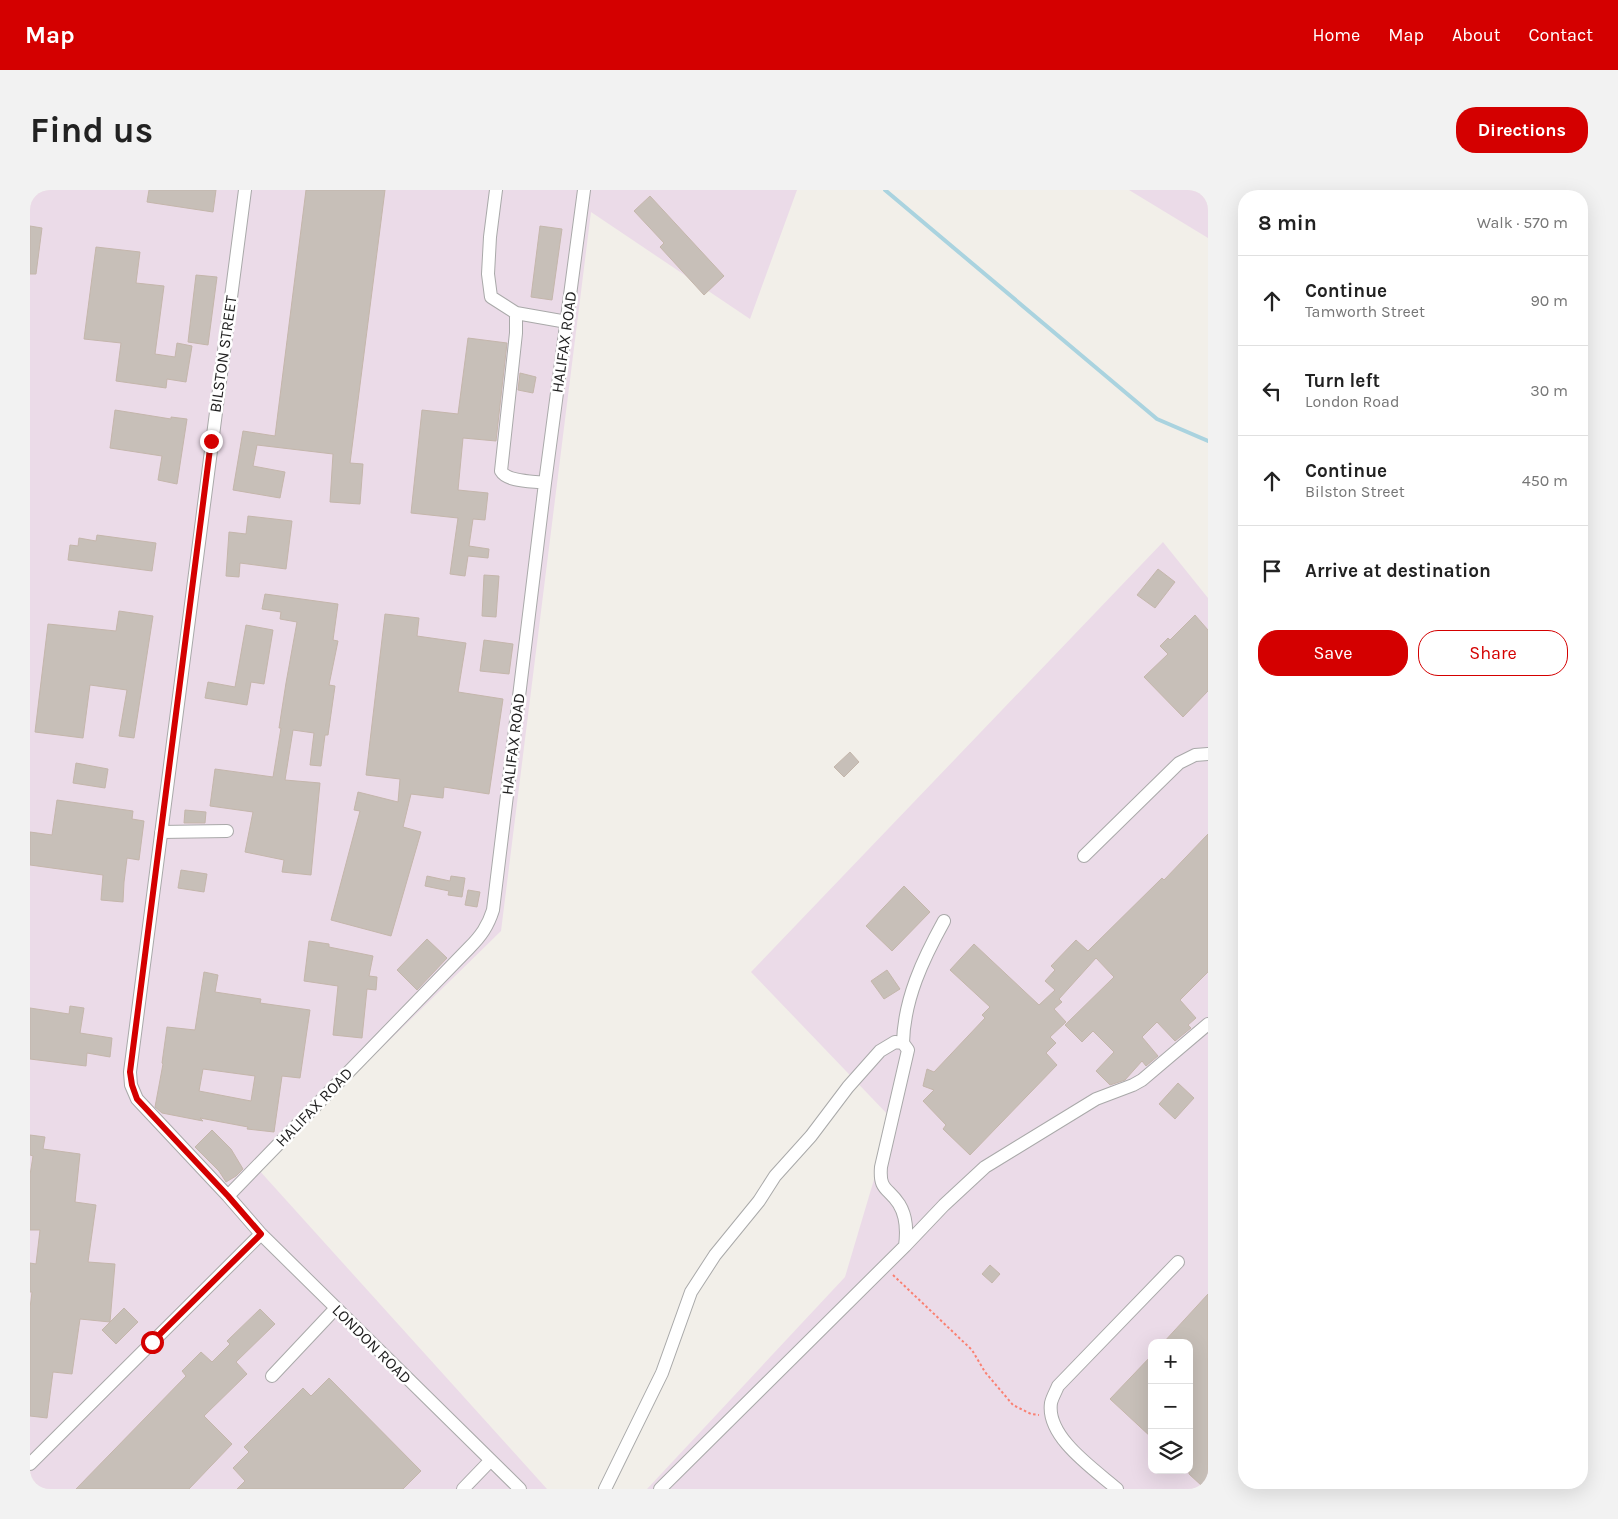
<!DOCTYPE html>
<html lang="en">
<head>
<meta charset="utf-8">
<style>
  :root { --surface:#fff; --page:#f2f2f2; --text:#222; --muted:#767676; --line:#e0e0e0; --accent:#d40000 }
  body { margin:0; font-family:Karla,sans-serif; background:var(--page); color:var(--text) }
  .controls { position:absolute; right:15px; bottom:15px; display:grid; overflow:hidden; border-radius:10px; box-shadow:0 5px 20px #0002 }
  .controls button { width:45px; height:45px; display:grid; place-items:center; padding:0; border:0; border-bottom:1px solid var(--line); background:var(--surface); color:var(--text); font:25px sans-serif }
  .stop { position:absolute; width:15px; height:15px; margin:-11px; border:4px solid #d40000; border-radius:50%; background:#fff }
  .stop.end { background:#d40000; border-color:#fff; box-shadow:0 1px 5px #0008 }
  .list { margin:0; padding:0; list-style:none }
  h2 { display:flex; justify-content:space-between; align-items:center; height:65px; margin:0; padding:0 20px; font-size:21px }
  h2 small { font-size:16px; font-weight:400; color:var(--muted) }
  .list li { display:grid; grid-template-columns:32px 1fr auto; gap:15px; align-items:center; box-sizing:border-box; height:90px; padding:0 20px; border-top:1px solid var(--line) }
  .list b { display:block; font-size:19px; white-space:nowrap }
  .list p { margin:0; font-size:16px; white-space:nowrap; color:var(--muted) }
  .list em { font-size:16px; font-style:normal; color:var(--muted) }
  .actions { display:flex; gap:10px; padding:15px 20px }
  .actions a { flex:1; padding:11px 0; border:1px solid var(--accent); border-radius:20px; text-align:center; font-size:18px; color:var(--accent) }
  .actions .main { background:var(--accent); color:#fff }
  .icon { flex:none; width:28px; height:28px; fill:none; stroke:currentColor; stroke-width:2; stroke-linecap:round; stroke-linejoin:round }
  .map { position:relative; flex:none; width:1178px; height:1299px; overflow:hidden; border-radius:20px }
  header { display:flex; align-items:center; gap:30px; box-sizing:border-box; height:70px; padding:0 25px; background:var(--accent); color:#fff }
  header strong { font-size:24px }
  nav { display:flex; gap:28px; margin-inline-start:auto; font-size:18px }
  .intro { display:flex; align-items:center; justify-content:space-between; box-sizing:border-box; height:120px; padding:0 30px }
  h1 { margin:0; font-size:35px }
  .button { padding:12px 22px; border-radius:20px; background:var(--accent); color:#fff; font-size:18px; font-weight:700 }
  main { display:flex; gap:30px; padding:0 30px }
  aside { flex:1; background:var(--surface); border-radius:20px; box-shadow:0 5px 20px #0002 }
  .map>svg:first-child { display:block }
  .industrial { fill:#ebdbe8; fill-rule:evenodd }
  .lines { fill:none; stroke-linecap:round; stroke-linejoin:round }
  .stream { stroke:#aad3df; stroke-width:4 }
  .building { fill:#c7bfb8; stroke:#c4b6ab; fill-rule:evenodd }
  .minor-casing { stroke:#a9a9a9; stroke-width:14 }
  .path { stroke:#fa8072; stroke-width:2; stroke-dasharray:2.5 2.5; stroke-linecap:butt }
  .minor { stroke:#fff; stroke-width:12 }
  .route { stroke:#d40000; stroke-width:6 }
  .labels { text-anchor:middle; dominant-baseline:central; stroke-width:5; stroke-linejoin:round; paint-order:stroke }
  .street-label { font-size:16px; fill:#222; stroke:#fff }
</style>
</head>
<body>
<header>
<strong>Map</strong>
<nav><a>Home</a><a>Map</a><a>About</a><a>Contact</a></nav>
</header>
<div class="intro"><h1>Find us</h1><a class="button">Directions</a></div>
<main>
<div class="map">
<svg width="1178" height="1299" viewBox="0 0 1178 1299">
  <rect width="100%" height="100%" fill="#f2efe9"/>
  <path class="industrial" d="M 0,0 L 767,0 L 720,129 L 561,22 L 471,741 L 228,979 L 517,1299 L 0,1299 Z
    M 1099,0 L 1178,0 L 1178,48 Z
    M 1133,352 L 1178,408 L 1178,1299 L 617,1299 L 815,1087 L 862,929 L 721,782 ZM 1122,1153 L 1159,1153 L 1159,1280 L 1122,1280 Z"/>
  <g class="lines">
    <path class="stream" d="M 855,0 L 1127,229 L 1178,251"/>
  </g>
  <path class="building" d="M 119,0 L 186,0 L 183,22 L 117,12 Z
    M 276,0 L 355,0 L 320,273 L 333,274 L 330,314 L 300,312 L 303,264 L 227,255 L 223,276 L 255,282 L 250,308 L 203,300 L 213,241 L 245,246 Z
    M 620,6 L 694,86 L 674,105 L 630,57 L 634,53 L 604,21 Z
    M 0,36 L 12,38 L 6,84 L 0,84 Z
    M 510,36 L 532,39 L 522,110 L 501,107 Z
    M 66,57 L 110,62 L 106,93 L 134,96 L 125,164 L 145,167 L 147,153 L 162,156 L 156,192 L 137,189 L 136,198 L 86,191 L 91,153 L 54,149 Z
    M 166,85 L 187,87 L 178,155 L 158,152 Z
    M 438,148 L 477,153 L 466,251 L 433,248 L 428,300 L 458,303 L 455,330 L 443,329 L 439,356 L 459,359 L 458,368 L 438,366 L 435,386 L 420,384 L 428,328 L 381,323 L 392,220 L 428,224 Z
    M 490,183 L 506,187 L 503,203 L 488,200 Z
    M 85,220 L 141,229 L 141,227 L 157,229 L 147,294 L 128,290 L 132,266 L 80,258 Z
    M 218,326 L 262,331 L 256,379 L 210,373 L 209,387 L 196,386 L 199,342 L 216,344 Z
    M 67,345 L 126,353 L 122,381 L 38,370 L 40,355 L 48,356 L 49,348 L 66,351 Z
    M 1128,379 L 1145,392 L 1125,418 L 1107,405 Z
    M 454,385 L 469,386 L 466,427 L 452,426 Z
    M 235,404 L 308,414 L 303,450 L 308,451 L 299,495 L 305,496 L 298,545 L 295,545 L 291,576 L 280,575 L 284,543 L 263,540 L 255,590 L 290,593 L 281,685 L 252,682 L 254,670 L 215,662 L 223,622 L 180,616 L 185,579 L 243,587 L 251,538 L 249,538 L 256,493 L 267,432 L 250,429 L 251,422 L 232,419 Z
    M 89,421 L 123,426 L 104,548 L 89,546 L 97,500 L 60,495 L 53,548 L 5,542 L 18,434 L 86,441 Z
    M 355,424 L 389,428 L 387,446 L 436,453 L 428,502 L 473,509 L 459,604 L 414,597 L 413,608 L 381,604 L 373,637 L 391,642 L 361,746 L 301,730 L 330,621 L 324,620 L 328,602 L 368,612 L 370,589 L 336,585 Z
    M 1165,425 L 1178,440 L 1178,501 L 1153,527 L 1114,487 L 1138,464 L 1130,456 L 1138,448 L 1140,450 Z
    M 216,435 L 243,440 L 234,494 L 221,492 L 217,515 L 175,508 L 178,492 L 205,497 Z
    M 454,450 L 483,454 L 479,484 L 450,481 Z
    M 820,562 L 829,572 L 814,587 L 804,577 Z
    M 46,573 L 78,579 L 75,598 L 43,593 Z
    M 27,610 L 103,621 L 102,629 L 114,631 L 109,670 L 97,668 L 94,692 L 93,712 L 71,710 L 73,685 L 0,675 L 0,642 L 22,645 Z
    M 155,620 L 176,622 L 175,633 L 154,633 Z
    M 1178,644 L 1178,782 L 1150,810 L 1166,828 L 1158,835 L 1161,838 L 1145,851 L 1127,832 L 1112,847 L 1128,866 L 1116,876 L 1112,871 L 1095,890 L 1080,895 L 1066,881 L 1084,862 L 1063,841 L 1052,852 L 1035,835 L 1084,787 L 1066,768 L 1029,809 L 1032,812 L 1024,819 L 1036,832 L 1020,847 L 1026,853 L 1016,863 L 1027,875 L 940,965 L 913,939 L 916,935 L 893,911 L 904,900 L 893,896 L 897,879 L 904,882 L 955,828 L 952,825 L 960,817 L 920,780 L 944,754 L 1009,815 L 1025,800 L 1015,791 L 1025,780 L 1021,776 L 1046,750 L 1058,761 L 1132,688 L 1134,690 Z
    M 151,680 L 177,684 L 174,702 L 148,698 Z
    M 397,686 L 420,691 L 421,686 L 435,688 L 432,707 L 418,705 L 419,701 L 395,696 Z
    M 874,696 L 900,722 L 862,761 L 836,736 Z
    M 438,700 L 450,702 L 447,717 L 435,715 Z
    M 397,749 L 417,768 L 387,800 L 367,780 Z
    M 279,751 L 299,754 L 299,757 L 343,766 L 339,786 L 347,787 L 346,800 L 337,799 L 332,848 L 303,845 L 308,796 L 274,791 Z
    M 857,780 L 870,799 L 854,809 L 841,791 Z
    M 174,782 L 188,785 L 185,802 L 231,809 L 230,813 L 280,820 L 270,888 L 252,886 L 244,942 L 217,939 L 218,937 L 170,928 L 173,931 L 132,923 L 125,917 L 133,874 L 132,873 L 137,837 L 165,840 ZM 173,879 L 225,886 L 221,911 L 169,901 Z
    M 40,816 L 54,818 L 50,843 L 82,848 L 80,867 L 57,863 L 56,876 L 0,869 L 0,818 L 39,824 Z
    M 1148,893 L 1164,908 L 1145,929 L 1129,914 Z
    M 182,940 L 201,959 L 213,979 L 206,986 L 196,992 L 189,981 L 165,957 Z
    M 0,945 L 15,947 L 13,959 L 50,964 L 45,1012 L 66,1015 L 58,1072 L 85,1074 L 80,1132 L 50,1129 L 42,1184 L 23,1182 L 17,1228 L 0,1226 L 0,1118 L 2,1102 L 0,1102 L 0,1073 L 6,1074 L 10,1040 L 0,1040 L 0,985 L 3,966 L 0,965 Z
    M 960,1075 L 970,1084 L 962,1093 L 952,1084 Z
    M 1178,1104 L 1178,1289 L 1172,1296 L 1159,1284 L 1159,1153 L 1133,1153 Z
    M 94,1118 L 108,1132 L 86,1154 L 72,1140 Z
    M 230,1119 L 245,1134 L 206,1172 L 217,1184 L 174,1226 L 202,1254 L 159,1299 L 46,1299 L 156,1186 L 152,1181 L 171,1162 L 182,1172 L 200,1154 L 197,1151 Z
    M 1122,1165 L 1122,1248 L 1080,1209 Z
    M 299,1188 L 391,1281 L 373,1299 L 207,1299 L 215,1291 L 203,1278 L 219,1262 L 214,1257 L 273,1198 L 281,1206 Z"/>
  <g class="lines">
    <defs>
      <path id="minor" d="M 215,0 L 100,882 L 101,895 L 107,909 L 198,1006 L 231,1044 L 490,1299
        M 466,0 L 460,47 L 458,84 L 461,107 L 486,123 L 486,143 L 471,281 C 477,292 503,291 515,293
        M 486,123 L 537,132
        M 131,642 L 197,641
        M 1054,666 L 1149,573 L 1165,565 L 1178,564
        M 873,853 C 874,809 893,769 914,731
        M 198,1006 L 439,758 C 451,746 458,736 463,720 L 515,293 L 554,0
        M 242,1186 L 306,1118
        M 0,1274 L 231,1044
        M 433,1299 L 460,1271
        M 575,1299 L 632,1183 L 661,1102 L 685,1065 L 729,1011 L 745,986 L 781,946 L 818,897 L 850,861 L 865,852 L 873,853 L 878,860 L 851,977 C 849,1001 858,997 869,1014 C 877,1027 877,1041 875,1056
        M 630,1299 L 875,1056 L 914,1015 L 955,977 L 1066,909 L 1103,895 L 1112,890 L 1178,834
        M 1087,1299 C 1064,1279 1016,1247 1021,1213 C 1022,1208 1026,1201 1028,1196 L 1148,1072"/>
    </defs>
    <use href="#minor" class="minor-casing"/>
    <path class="path" d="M 863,1085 L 942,1160 L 955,1182 L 983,1215 L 1001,1224 L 1009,1225"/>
    <use href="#minor" class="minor"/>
  </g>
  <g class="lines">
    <path class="route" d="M 122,1152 L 231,1044 L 198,1006 L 107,909 L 102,895 L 100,882 L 181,251"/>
  </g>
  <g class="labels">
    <g class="street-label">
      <text transform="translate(534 152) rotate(-82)">HALIFAX ROAD</text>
      <text transform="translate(193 164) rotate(-82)">BILSTON STREET</text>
      <text transform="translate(483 554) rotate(-83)">HALIFAX ROAD</text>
      <text transform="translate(284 917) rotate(-46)">HALIFAX ROAD</text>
      <text transform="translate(342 1154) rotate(45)">LONDON ROAD</text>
    </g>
  </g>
</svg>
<div class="controls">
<button>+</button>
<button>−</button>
<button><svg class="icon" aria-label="layers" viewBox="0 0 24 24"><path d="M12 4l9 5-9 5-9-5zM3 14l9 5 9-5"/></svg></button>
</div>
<div class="stop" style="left:122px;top:1152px"></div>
<div class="stop end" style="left:181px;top:251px"></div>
</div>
<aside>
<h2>8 min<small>Walk · 570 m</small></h2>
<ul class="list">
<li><svg class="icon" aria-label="ahead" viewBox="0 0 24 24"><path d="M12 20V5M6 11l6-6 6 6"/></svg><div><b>Continue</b><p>Tamworth Street</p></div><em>90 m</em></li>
<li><svg class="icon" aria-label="left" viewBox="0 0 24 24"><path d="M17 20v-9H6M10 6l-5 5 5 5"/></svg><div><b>Turn left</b><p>London Road</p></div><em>30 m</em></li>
<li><svg class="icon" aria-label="ahead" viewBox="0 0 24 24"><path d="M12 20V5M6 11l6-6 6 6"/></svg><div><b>Continue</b><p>Bilston Street</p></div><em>450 m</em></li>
<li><svg class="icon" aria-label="arrive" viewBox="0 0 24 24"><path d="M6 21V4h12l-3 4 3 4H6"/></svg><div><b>Arrive at destination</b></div></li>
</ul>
<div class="actions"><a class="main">Save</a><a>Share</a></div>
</aside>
</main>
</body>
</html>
